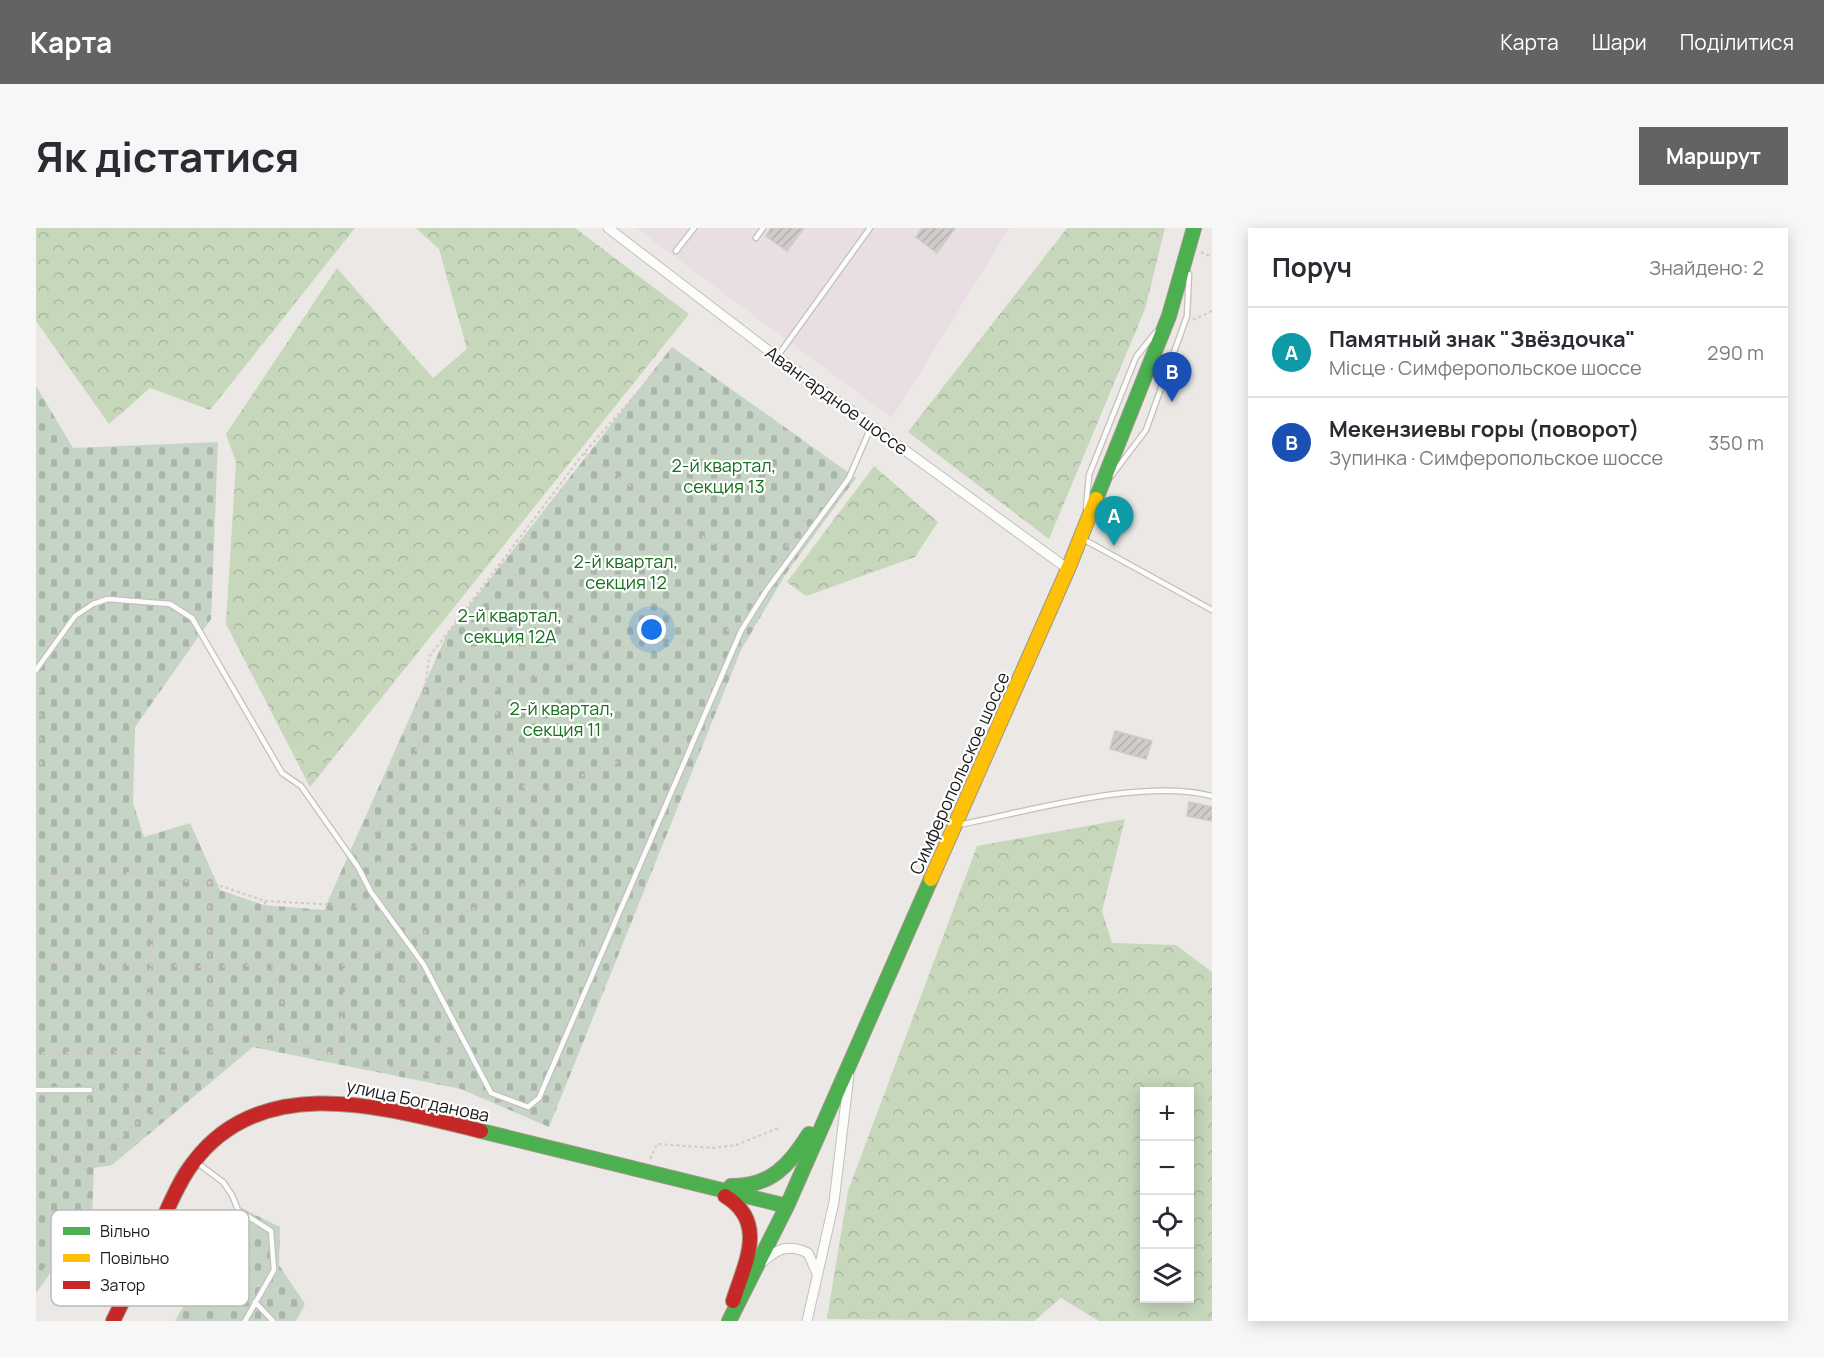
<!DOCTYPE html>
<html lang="uk">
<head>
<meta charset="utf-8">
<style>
  :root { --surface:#fff; --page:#f7f7f7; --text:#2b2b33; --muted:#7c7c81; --line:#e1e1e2; --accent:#646362 }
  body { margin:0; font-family:Manrope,sans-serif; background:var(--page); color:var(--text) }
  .controls { position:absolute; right:18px; bottom:18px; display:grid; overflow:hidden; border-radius:0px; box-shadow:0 3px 15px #0003 }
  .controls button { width:54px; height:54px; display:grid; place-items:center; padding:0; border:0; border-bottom:2px solid var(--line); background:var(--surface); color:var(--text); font:30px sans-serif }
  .you { position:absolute; left:616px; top:402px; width:21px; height:21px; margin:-15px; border:4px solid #fff; border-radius:50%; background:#1a73e8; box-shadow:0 0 0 9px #1a73e833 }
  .badge { display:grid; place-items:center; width:39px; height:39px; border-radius:50%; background:var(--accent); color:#fff; font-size:20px; font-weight:700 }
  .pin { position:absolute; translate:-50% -50px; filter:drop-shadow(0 2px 3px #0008) }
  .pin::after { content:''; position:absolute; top:32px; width:21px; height:18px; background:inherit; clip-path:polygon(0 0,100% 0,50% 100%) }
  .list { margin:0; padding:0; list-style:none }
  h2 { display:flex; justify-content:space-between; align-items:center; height:78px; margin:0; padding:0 24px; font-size:26px }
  h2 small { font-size:20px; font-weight:400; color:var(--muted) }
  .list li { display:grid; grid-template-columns:39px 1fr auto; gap:18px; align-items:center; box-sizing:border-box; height:90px; padding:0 24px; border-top:2px solid var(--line) }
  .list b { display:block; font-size:22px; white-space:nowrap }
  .list p { margin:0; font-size:20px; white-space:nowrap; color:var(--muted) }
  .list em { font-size:20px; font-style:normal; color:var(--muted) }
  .icon { flex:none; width:33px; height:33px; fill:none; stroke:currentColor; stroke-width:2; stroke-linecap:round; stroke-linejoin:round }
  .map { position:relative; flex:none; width:1176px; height:1093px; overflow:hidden; border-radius:0px }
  header { display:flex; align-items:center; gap:36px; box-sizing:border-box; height:84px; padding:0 30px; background:var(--accent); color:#fff }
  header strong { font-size:28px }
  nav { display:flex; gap:33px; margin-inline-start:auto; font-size:21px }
  .intro { display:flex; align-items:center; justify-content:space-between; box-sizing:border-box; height:144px; padding:0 36px }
  h1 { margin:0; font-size:42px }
  .button { padding:15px 27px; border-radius:0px; background:var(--accent); color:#fff; font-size:21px; font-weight:700 }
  main { display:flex; gap:36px; padding:0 36px }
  aside { flex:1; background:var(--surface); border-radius:0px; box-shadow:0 3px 15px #0003 }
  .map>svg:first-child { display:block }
  .industrial { fill:#e8dee3 }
  .forest { fill:url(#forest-crowns); fill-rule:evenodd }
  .cemetery { fill:url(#cemetery-stones) }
  .building { fill:url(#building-hatch); stroke:#cecac6; stroke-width:1.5 }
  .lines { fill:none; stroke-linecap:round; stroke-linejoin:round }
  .lane-casing { stroke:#c2c0bf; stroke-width:7 }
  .street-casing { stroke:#c2c0bf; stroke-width:11 }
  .fast-casing { stroke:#9f9684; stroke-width:16 }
  .slow-casing { stroke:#9f9684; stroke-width:16 }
  .jam-casing { stroke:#9f9684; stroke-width:16 }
  .path { stroke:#d4c8c6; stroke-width:2; stroke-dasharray:3 3; stroke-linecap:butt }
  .lane { stroke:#fcfcfb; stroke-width:4.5 }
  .street { stroke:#fcfcfb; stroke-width:9 }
  .fast { stroke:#4caf50; stroke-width:14 }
  .slow { stroke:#ffc107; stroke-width:14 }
  .jam { stroke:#c62828; stroke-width:14 }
  .labels { text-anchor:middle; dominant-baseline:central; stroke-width:4.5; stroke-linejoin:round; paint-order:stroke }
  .street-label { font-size:18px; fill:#1c1c1c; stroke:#fff }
  .park-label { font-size:18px; fill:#14711c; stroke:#fff }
  .key { fill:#fff; stroke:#bbb; stroke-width:1.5 }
  .key-label { font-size:16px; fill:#1c1c1c }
</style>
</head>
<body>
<header>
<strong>Карта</strong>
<nav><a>Карта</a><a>Шари</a><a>Поділитися</a></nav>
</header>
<div class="intro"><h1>Як дістатися</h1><a class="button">Маршрут</a></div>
<main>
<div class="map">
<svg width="1176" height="1093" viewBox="0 0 1176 1093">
  <defs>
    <pattern id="forest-crowns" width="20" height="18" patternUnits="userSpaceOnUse" patternTransform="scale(1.5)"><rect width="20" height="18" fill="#c6d7bc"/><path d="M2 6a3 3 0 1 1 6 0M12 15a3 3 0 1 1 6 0" fill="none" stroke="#aab8a1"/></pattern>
    <pattern id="cemetery-stones" width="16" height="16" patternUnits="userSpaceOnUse" patternTransform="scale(1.5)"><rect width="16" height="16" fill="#c5d4c5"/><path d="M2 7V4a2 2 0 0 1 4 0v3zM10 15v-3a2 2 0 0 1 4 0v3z" fill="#a9b5a9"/></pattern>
    <pattern id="building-hatch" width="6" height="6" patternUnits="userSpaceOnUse" patternTransform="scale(1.5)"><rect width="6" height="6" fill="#d0ccca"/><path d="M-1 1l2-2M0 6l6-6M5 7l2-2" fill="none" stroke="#b2afad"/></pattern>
  </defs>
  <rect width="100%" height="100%" fill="#ebe8e5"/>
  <path class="industrial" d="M 600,0 L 973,0 L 856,190 Z"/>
  <path class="forest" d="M 0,0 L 319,0 L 174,182 L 114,160 L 73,196 L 0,93 Z
    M 380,0 L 539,0 L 653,86 L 274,559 L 190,396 L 200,234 L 190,206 L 301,40 L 397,150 L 431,121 L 403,21 Z
    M 1031,0 L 1129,0 L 1109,81 L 1013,311 L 872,204 Z
    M 838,238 L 902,294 L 879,329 L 770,368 L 751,354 Z
    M 1089,591 L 1066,683 L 1076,715 L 1140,717 L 1176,744 L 1176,1093 L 1063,1093 L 1025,1070 L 998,1093 L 791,1091 L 812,963 L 941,618 ZM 1108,864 L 1154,864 L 1154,1070 L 1108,1070 Z"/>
  <path class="cemetery" d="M 636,119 L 820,250 L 749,347 L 705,422 L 513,899 L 425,861 L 217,819 L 76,937 L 58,940 L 56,988 L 0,1065 L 0,158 L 37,220 L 182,214 L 175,391 L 99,499 L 97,575 L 108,609 L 154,595 L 184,662 L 227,677 L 288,682 L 411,406 Z
    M 205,980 L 244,999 L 243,1037 L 269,1076 L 260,1093 L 139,1093 L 177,1027 L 182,1005 Z"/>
  <path class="building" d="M 735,0 L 768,0 L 751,23 L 730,8 Z
    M 886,0 L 919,0 L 901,25 L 880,9 Z
    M 1079,503 L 1116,513 L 1110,531 L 1074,521 Z
    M 1153,574 L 1176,579 L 1176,593 L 1151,588 Z"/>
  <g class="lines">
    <defs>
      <path id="lane" d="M 720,10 L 727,0
        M 640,23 L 658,0
        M 741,129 L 834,0
        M 1076,247 L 1110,202 L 1151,88 L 1153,46
        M 1050,280 L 1053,247 L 1100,129 L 1120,104
        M 1047,311 L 1176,382
        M 0,442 L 39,388 L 57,376 L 72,371 L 134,376 L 156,390 L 246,545 L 265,558 L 322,639 L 335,664 L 388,737 L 455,865 L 492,879 L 503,870 L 705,403 L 730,363 L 813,250 L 835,199
        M 922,597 C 995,583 1105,550 1176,568
        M 0,862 L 54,862
        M 160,934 L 187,954 L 196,967 L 202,982 L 235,1003 L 238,1042 L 209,1093
        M 219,1074 L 237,1093"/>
      <path id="street" d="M 572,0 L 741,129 L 1032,341
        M 728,1033 C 742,1020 754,1016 772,1025 L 780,1043
        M 771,1093 L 798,974 L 813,847"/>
      <path id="fast" d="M 1060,271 L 1133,88 L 1158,0
        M 445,903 L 751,978
        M 695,958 C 734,959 754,937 773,906
        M 693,1093 L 751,978 L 895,651"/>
      <path id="slow" d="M 895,651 L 1032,341 L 1060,271"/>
      <path id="jam" d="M 689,968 C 732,994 709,1035 697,1073
        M 77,1093 C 93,1060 109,1027 125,995 C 135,974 143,953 157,935 C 226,842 351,880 445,903"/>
    </defs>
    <use href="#lane" class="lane-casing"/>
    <use href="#street" class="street-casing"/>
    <use href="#fast" class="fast-casing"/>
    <use href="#slow" class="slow-casing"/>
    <use href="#jam" class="jam-casing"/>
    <path class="path" d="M 1165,24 L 1176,29
      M 1157,92 L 1176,83
      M 548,225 L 727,351 L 795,256
      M 464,336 L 575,422
      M 453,464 L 575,422 L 641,414 L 696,401
      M 384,506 L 393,429 L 548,225 L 628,134
      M 0,553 L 5,546 L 4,447
      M 327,631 C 352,587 370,540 393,495 C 398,485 397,470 405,461 C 412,454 441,449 449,456 C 450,457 452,462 453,464 L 553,737
      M 330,639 L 490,569 L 652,507
      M 0,651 L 97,645 L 119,652 L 173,654 L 175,834
      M 229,673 L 321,678 L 331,671
      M 377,710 L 517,642
      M 0,734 L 173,739 L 236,736 L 308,737 L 363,716
      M 303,809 L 309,761 L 308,737
      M 251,816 L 424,853 L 425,845 L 349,723
      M 0,825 L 108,824 L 174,820
      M 301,825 L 303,809 L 378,770
      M 61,862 L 106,860
      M 106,891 L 210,807 L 251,816 L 247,777 L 229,714 L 229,673 L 173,654
      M 0,928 L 49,927 L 53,869
      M 614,931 L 621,916 L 679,920 L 700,917 L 743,900
      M 0,1005 L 38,1003
      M 0,1052 L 52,983 L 49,927 L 69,923 L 106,891 L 119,652"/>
    <use href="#lane" class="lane"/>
    <use href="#street" class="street"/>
    <use href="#fast" class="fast"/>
    <use href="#slow" class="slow"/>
    <use href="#jam" class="jam"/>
  </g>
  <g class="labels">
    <g class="street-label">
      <text transform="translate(801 172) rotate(36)">Авангардное шоссе</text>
      <text transform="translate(923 545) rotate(-66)">Симферопольское шоссе</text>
      <text transform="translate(382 872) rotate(12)">улица Богданова</text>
    </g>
    <g class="park-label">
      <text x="688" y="237">2-й квартал,<tspan x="688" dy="21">секция 13</tspan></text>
      <text x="590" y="333">2-й квартал,<tspan x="590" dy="21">секция 12</tspan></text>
      <text x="474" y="387">2-й квартал,<tspan x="474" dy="21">секция 12А</tspan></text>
      <text x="526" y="480">2-й квартал,<tspan x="526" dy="21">секция 11</tspan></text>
    </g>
  </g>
  <rect x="15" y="982" width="198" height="96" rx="9" class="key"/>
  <rect x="27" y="999" width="27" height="8" fill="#4caf50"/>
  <rect x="27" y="1026" width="27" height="8" fill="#ffc107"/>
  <rect x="27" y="1053" width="27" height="8" fill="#c62828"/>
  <g class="key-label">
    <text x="64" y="1009">Вільно</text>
    <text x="64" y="1036">Повільно</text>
    <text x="64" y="1063">Затор</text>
  </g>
</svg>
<div class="controls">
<button>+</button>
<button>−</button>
<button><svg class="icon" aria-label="locate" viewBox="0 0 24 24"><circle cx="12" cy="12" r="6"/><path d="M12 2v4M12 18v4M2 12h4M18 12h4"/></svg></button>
<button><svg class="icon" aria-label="layers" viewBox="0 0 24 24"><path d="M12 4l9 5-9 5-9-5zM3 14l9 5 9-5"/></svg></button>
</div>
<div class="you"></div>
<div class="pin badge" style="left:1078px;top:318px;background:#0f9aa8">A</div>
<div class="pin badge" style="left:1136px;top:174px;background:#1a4fb4">B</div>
</div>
<aside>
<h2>Поруч<small>Знайдено: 2</small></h2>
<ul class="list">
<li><span class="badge" style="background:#0f9aa8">A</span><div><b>Памятный знак &quot;Звёздочка&quot;</b><p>Місце · Симферопольское шоссе</p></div><em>290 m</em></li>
<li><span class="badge" style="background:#1a4fb4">B</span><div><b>Мекензиевы горы (поворот)</b><p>Зупинка · Симферопольское шоссе</p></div><em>350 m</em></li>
</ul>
</aside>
</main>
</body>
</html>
